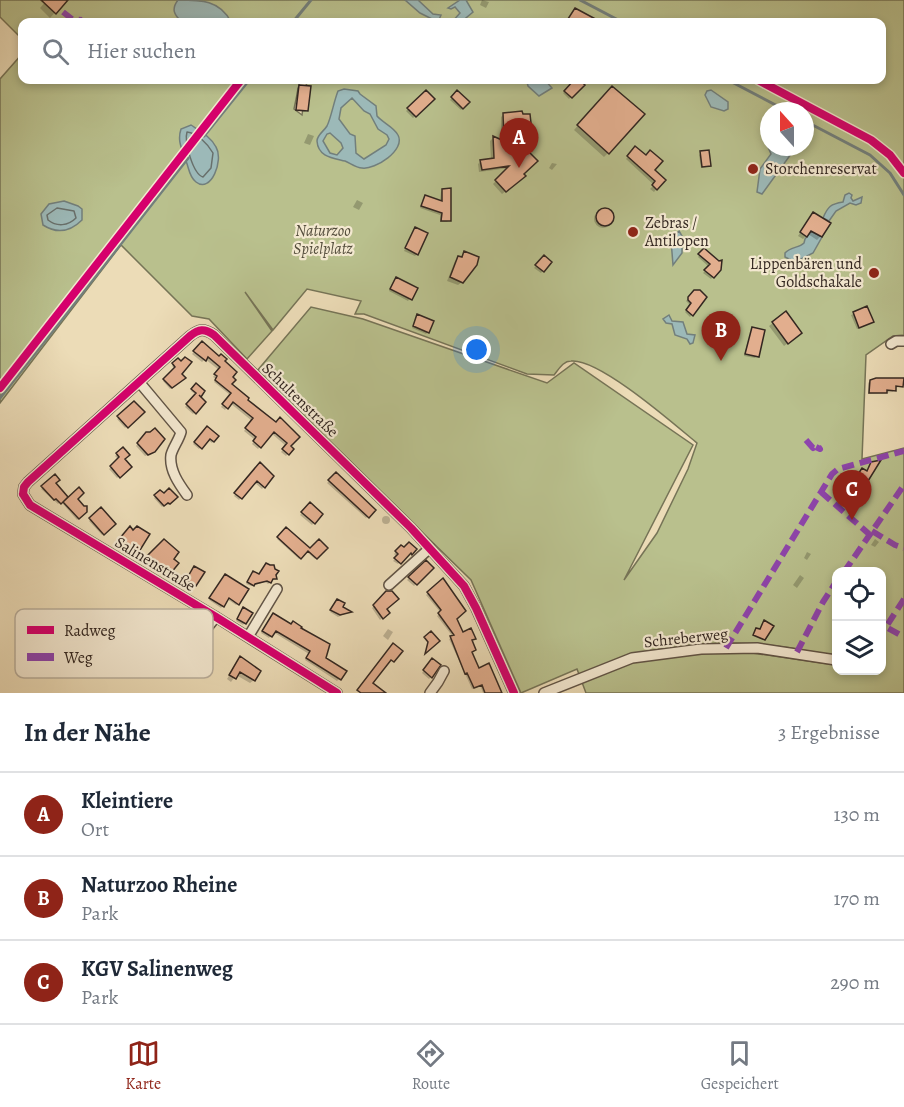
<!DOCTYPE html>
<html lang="de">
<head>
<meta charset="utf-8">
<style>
  :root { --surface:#fff; --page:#f2f2f3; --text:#1f2937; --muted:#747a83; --line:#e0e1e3; --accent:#8f2418 }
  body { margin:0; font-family:Alegreya,serif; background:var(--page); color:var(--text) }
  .controls { position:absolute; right:18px; bottom:18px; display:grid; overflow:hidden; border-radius:12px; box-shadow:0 3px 9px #0003 }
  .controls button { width:54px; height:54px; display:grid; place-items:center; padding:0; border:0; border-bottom:2px solid var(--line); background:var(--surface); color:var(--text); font:30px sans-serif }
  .compass { position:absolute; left:760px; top:102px; width:54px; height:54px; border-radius:50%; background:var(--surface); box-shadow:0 3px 9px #0003; rotate:339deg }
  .you { position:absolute; left:477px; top:350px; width:21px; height:21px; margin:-15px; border:4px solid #fff; border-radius:50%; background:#1a73e8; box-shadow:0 0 0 9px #1a73e833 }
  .badge { display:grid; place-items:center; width:39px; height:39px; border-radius:50%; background:var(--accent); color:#fff; font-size:20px; font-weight:700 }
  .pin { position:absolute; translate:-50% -50px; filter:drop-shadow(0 2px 3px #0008) }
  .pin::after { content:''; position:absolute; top:32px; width:21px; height:18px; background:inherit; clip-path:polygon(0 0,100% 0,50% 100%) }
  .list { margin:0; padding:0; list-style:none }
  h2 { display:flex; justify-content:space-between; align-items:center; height:78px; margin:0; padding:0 24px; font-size:26px }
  h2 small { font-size:20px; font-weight:400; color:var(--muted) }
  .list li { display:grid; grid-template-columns:39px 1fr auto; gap:18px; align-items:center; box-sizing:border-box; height:84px; padding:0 24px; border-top:2px solid var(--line) }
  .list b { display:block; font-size:22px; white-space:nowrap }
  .list p { margin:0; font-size:20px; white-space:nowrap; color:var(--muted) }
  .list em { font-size:20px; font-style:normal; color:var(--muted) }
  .icon { flex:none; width:33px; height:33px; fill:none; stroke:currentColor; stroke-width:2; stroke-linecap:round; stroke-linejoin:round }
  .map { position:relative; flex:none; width:904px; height:693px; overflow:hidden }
  .search { position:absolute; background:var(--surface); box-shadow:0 3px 9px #0003; left:18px; right:18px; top:18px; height:66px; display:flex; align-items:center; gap:15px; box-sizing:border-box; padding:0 21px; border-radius:12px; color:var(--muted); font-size:22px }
  .sheet { height:330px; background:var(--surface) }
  nav { display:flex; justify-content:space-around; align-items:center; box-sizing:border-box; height:84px; border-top:2px solid var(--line); background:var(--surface); font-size:16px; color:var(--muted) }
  nav a { display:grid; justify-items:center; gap:3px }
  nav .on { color:var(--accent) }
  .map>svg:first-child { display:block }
  .green { fill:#b9c08d; stroke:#767457; stroke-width:1.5; fill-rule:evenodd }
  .water { fill:#9cb9b8; stroke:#727f7c; stroke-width:1.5; fill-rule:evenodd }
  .shadow { fill:#0003 }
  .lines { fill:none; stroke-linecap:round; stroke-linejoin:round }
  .shore { stroke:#68706c; stroke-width:1.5 }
  .stream { stroke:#727f7c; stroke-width:3 }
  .building { fill:#e2ae8e; stroke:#332721; stroke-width:1.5 }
  .minor-casing { stroke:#615446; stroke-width:12 }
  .minor { stroke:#f3e8d0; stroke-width:9 }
  .quiet { stroke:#8e44ad; stroke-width:6; stroke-dasharray:12 6; stroke-linecap:butt }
  .cycleway-casing { stroke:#f3e8d0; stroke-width:11 }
  .cycleway { stroke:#d6006c; stroke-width:8 }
  .poi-dot { fill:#8f2418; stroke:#f3e8d0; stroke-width:2 }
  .labels { text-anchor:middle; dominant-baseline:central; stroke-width:4.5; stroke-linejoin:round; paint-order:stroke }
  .poi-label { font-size:16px; fill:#332721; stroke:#f3e8d0; text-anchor:start }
  .park-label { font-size:16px; font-style:italic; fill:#544d3c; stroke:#f3e8d0 }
  .street-label { font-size:16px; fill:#332721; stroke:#f3e8d0 }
  .key { fill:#f3e8d0; stroke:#b9ae9c; stroke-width:1.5 }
  .key-label { font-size:16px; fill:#332721 }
</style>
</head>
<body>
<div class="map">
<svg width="904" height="693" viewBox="0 0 904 693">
  <rect width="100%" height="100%" fill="#ecdcb7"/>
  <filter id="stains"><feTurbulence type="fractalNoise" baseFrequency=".00333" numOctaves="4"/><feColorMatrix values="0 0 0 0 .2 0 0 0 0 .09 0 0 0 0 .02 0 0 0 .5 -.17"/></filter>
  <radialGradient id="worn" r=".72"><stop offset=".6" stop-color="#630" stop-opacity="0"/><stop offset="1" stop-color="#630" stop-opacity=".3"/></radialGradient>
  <path class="green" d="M 0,0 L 904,0 L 904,335 L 893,336 L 866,355 L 862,459 L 904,448 L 904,693 L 586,693 L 577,669 L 521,693 L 471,580 L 257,371 L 311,307 L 363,319 L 547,383 L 574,363 L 693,445 L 624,580 L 657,533 L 688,469 L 697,443 C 674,424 599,358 571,361 C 563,361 559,369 554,375 L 527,374 L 364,314 L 355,314 L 361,301 L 307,289 L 273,330 L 245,292 L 272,331 L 247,359 L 209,319 L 192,316 L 121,245 L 0,403 L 0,79 L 22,54 L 22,80 L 300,80 L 294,109 L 302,115 L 307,80 L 882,80 L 882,22 L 22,22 L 22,39 L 0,17 ZM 769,111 L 805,111 L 805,147 L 769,147 ZM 836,572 L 882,572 L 882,670 L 836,670 L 836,665 L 697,645 C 744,639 791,647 836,656 Z"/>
  <path class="water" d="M 178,0 C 201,0 220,0 231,22 L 182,22 C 174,15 171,9 178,0 Z
    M 405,0 L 418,0 L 433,14 L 441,15 L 438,22 L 420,13 Z
    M 460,0 L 466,0 L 473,12 L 461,22 L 452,22 L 460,13 L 455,7 L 451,9 L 448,8 Z
    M 529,80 L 545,80 L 552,88 L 539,96 L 528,86 L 527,82 Z
    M 344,89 L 358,91 L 360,94 L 376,106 L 377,116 C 383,123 394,127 398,135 C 406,150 375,170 362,168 C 356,168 350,163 345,161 C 333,158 318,157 317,141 C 317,135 324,131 327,126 C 331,118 334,101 338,91 ZM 352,98 L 364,111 L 370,114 L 378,129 L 387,135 L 389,139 L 386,145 L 364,159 L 356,153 L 355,136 L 350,134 L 339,119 L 341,108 ZM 330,133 L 341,143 L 343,148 L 337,155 L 330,153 L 323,141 L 327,134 Z
    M 711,90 L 728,102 L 728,109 L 724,111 L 711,107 L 705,95 L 707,91 Z
    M 191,125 C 200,131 211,137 216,147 C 224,160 211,194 196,182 C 189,177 189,168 186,161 C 182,149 177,141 181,129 Z
    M 769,135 L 769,147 L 790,147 L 791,154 L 762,194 L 757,192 L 760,169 L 771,154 L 765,140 Z
    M 849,193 L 852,195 L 851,198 L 853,201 L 862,197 L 861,203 L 856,205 L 850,203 L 836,211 L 829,221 L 823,218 C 828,206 831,204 843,202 L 845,195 Z
    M 64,201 L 78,206 L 82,209 L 82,220 C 70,232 57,234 43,225 L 41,214 L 49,204 Z
    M 679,231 L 682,236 L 682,253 L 673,265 L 671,240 Z
    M 811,231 L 822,237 L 813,253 L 795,262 L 785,257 L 785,253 C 790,247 799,248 804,243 L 805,239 Z
    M 669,315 L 672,321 L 683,322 L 687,334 L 695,335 L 693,343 L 690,344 L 687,339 L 675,335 L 672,324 L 666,323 L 663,319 Z"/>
  <path class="shadow" d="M 47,0 L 66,0 L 50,18 L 40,8 Z
    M 482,0 L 489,2 L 486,8 L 480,5 Z
    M 577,80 L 582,85 L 569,99 L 563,93 Z
    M 299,86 L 307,110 L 305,112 L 295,111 L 297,88 Z
    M 426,92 L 433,99 L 413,118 L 406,111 Z
    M 457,92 L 468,102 L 461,110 L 450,100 Z
    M 608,92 L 608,153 L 604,157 L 574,130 Z
    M 504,114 L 523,148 L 521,179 L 502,194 L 493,184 L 509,168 L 479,172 L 478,164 L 481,161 L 491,160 L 490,141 L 493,138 L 501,141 L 501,117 Z
    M 308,134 L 314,136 L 310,145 L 304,143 Z
    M 635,148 L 653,170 L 664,180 L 654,192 L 650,189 L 654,185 L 626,159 Z
    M 701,153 L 709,165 L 707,167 L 701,168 L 699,155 Z
    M 552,163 L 557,164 L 552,170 L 549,168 Z
    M 443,190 L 449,220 L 447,222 L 440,222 L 440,215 L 420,208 L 425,197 L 440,202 L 441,192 Z
    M 357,200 L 363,203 L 359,210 L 353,207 Z
    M594 219a9 9 0 1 1 18 0a9 9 0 1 1-18 0Z
    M 810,217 L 821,236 L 817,240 L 808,234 L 803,239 L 798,236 Z
    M 415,229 L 417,254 L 415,256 L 404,251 Z
    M 704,250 L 721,265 L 711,279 L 703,273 L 709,267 L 698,257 Z
    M 465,253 L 462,282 L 458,285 L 447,281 L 455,261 Z
    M 544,257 L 550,262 L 541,273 L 534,268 Z
    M 394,280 L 416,289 L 408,301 L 389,291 Z
    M 695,291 L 705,297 L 690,317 L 685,312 L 691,306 L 686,301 Z
    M 866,308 L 870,323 L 857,329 L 851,315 Z
    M 786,313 L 797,336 L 784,346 L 769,326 Z
    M 416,318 L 428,332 L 426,334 L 412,328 Z
    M 752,328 L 757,356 L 755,358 L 744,356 Z
    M 202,343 L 219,358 L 230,384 L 245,400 L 276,424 L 292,449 L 286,456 L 281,452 L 286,446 L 271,433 L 258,449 L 252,444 L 255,440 L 244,431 L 252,421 L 230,403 L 225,410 L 221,407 L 230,395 L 214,382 L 216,379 L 213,377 L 219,370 L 205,359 L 202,362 L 192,354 Z
    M 178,360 L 180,374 L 184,378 L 170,389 L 163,381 L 175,369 L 172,366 Z
    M 870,381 L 902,386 L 895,388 L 893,392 L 868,394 L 868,383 Z
    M 196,385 L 198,397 L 204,402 L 193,414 L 185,407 L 196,395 L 191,391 Z
    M 134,403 L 143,412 L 125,428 L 117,419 Z
    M 207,428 L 217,437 L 212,443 L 208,440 L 199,449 L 193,444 Z
    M 144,436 L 151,454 L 145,456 L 136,446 Z
    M 123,449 L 123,459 L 130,467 L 117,478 L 109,469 L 119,460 L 115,456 Z
    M 260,464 L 272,477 L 262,489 L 254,482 L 239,500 L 234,496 Z
    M 336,474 L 374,510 L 366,518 L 327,483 Z
    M 55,476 L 54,483 L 66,497 L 58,504 L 41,489 Z
    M 79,489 L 76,499 L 86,512 L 77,520 L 63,504 Z
    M 160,492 L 176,497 L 168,505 L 166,503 L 162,507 L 154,498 Z
    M 310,504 L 321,514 L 312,525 L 300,515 Z
    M 101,509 L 114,524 L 102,535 L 89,521 Z
    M382 520a4 4 0 1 1 8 0a4 4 0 1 1-8 0Z
    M 130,529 L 133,532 L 136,554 L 134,555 L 124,549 L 126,546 L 119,541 Z
    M 286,529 L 310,550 L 326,548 L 315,559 L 306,551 L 299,559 L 277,539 Z
    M 875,539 L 879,542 L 875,547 L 871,545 Z
    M 164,541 L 172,559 L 177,563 L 168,573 L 148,557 Z
    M 399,549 L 415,549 L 410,555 L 408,554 L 398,564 L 393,561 L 397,557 L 394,554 Z
    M 807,552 L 811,554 L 807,560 L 804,558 Z
    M 426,562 L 432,568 L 414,586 L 407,580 Z
    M 193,569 L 195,585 L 193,587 L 185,583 Z
    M 252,574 L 259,576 L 276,578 L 268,584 L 265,582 L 251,586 L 246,584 Z
    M 800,575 L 804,578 L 797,588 L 793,585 Z
    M 223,578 L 238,604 L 236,605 L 227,599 L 221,608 L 209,600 Z
    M 443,581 L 455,619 L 462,634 L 474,638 L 471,641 L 471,652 L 478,670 L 501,693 L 483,693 L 480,685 L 472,689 L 449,639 L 453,637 L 437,616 L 441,613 L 426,595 Z
    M 387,593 L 385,609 L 388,613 L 380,620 L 372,608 Z
    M 335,603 L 350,612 L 338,617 L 330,612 Z
    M 242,611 L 251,614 L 243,625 L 236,621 Z
    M 271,617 L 291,626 L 324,658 L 345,671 L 339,679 L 337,681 L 305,660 L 309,654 L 273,632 L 269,638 L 261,633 Z
    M 388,629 L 393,632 L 388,640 L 383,636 Z
    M 240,658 L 254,680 L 250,683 L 236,675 L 231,682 L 227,679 Z
    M 430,662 L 431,677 L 429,679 L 422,673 Z"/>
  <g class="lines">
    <path class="shore" d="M 187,132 C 197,133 208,144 213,153 L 211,168 L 203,177 C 193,174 184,142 187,132 Z
      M 57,208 L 74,211 L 76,218 C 68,226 57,227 48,220 L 47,215 Z"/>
    <path class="stream" d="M 580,0 L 622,22
      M 293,22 L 311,0
      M 728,80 L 787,111
      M 805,121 L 870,155 L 890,173 L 904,195
      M 204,136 L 249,80
      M 0,398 L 188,158"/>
  </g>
  <path class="building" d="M 41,0 L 68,0 L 56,14 Z
    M 575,8 L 601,22 L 566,22 Z
    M 574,80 L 579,80 L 585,85 L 572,98 L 564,91 Z
    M 299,85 L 311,86 L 308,111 L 296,110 Z
    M 612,86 L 645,114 L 609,154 L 577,125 Z
    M 426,90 L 435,99 L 416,117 L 407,108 Z
    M 457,90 L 470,102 L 463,109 L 451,97 Z
    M 522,111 L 523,114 L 530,114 L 532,132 L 536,133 L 534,141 L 524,147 L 538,161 L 524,174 L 526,176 L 506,192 L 495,180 L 509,166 L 482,170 L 480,160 L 494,158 L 493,136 L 504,141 L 503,113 Z
    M 635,146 L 646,155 L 650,150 L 663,161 L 655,170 L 666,180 L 657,190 L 652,185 L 655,181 L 627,156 Z
    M 709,150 L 711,166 L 702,167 L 700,151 Z
    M 451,188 L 451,221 L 441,221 L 442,213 L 421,206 L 425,195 L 442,201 L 442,189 Z
    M596 217a9 9 0 1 1 18 0a9 9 0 1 1-18 0Z
    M 813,212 L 831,223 L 822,237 L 811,231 L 807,237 L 800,232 Z
    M 415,227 L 428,233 L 418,255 L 405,248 Z
    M 704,248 L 719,261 L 722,260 L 721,270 L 714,278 L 704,270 L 710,264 L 698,254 Z
    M 464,251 L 479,257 L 477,265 L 463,283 L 450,277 L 458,256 L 462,257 Z
    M 544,255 L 552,262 L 544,272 L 535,265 Z
    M 396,277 L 418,288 L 412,300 L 390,289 Z
    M 694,290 L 700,290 L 707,297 L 693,316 L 686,310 L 691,303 L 688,300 L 688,297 Z
    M 867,306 L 874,322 L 859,328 L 853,312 Z
    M 786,311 L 802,333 L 788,344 L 772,322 Z
    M 417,314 L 434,321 L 429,333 L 413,326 Z
    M 752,327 L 765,330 L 759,357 L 745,354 Z
    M 202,341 L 219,356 L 221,354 L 227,359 L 225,361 L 237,372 L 233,377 L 236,380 L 232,384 L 249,398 L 248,400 L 276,422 L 280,417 L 300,437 L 291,446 L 294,449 L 289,455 L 282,449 L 287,443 L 274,432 L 261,448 L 253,441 L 256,437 L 245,428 L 253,418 L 233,402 L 228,409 L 222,404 L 231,393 L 215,380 L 217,376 L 214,374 L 220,367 L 208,357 L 206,361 L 193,351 Z
    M 185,357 L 192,362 L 182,374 L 186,378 L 172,388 L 163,379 L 175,367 L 172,363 L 178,358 L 181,361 Z
    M 876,378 L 904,378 L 903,387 L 896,386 L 896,391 L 887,390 L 887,393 L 869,393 L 870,380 Z
    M 196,383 L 205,391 L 201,397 L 199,395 L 206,402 L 196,414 L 186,404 L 196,393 L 191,389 Z
    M 134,401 L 145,412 L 128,428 L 117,416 Z
    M 207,426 L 219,436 L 214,442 L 210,439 L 202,449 L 194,442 Z
    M 155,428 L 165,439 L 155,452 L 148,455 L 137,443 L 146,432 L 150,432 Z
    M 123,447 L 130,455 L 125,459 L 132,467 L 120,478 L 110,466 L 119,457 L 116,453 Z
    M 881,460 L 865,486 L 855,479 L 862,468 L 867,471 L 871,462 Z
    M 260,462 L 274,476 L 265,488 L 257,481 L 242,499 L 234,493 Z
    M 336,472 L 376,510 L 369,518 L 328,480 Z
    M 55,474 L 60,480 L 56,483 L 68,497 L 61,504 L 56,499 L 54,500 L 41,486 Z
    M 79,487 L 84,493 L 78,499 L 84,506 L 87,506 L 87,512 L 79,519 L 63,502 Z
    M 169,488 L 178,497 L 170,504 L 168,503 L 164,506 L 154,495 L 160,490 L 164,493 Z
    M 310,502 L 323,514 L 315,524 L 301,512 Z
    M 101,507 L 116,524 L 104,535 L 89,518 Z
    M 130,526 L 133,530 L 137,526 L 150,534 L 137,555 L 125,547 L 127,544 L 120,538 Z
    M 286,527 L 310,548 L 319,539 L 328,548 L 317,559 L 308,551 L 301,559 L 277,537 Z
    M 164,539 L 179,552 L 174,559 L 179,563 L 171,573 L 148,555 Z
    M 409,542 L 417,549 L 412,555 L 411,553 L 401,564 L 394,558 L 398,554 L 395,551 L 401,545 L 404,547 Z
    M 426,560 L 434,568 L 417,585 L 408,577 Z
    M 266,563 L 270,565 L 274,565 L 275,569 L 279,571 L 276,575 L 277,579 L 273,579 L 271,583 L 267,581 L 255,584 L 254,586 L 247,582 L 253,571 L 259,574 Z
    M 194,566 L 205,572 L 196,586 L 186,580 Z
    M 225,574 L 249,589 L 239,605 L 229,598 L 224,607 L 209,598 Z
    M 443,578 L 466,611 L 457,619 L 463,632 L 471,628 L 476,639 L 472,640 L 476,650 L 472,652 L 479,668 L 489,663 L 502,693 L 485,693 L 482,685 L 474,688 L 467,673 L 465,674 L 450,636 L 454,635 L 438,613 L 441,610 L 427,592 Z
    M 386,591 L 392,591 L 399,599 L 387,609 L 390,613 L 383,619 L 373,605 Z
    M 337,599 L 345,603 L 343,607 L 352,612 L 340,615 L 330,610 Z
    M 243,607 L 253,613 L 246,624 L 237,619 Z
    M 273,613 L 291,624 L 293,621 L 302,627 L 301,628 L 330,644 L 326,658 L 347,671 L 341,680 L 306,658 L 310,651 L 276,631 L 272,637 L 262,631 Z
    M 764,620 L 774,626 L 765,640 L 753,635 L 756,628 L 760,629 Z
    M 431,631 L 440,641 L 425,654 L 428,642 L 424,637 Z
    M 393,643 L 403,651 L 394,662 L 391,660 L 373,683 L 386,693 L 361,693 L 357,690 Z
    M 240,656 L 261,671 L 255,681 L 240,672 L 236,679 L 229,675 Z
    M 432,658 L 441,665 L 432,678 L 423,670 Z"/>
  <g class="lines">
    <defs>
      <path id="minor" d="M 891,344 L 896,341 L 904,341
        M 140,383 L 181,432 C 179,440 173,447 171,455 C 169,470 179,484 187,495
        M 389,585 L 430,548
        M 248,637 L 277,589
        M 184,656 L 216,617
        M 337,693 L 216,617 L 30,505 L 23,494 L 24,487 L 28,482 L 190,336 C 199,329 204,328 214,335 L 411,528 L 464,586 L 476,608 L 514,693
        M 430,693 L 438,682 L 444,671
        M 544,693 L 632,658 L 701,649 L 757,648 L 836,660"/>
    </defs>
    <use href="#minor" class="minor-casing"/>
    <use href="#minor" class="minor"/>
    <path class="quiet" d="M 63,12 L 72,19 L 82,20
      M 806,440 L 813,448 L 817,445 L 820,449 L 816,447
      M 821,492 L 869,534
      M 872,531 L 895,545 L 904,548
      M 844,572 L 904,485
      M 904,599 L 886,627 L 904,637
      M 726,648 L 832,474 L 838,469 L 904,451
      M 797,652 L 823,602 L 836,582"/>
    <defs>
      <path id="cycleway" d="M 758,80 L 871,140 L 890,155 L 904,173
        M 0,388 L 241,80
        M 23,494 L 24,487 L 28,482 L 190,336 C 199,329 204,328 214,335 L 411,528 L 464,586 L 476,608 L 514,693
        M 23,494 L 30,505 L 216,617 L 337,693"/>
    </defs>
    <use href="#cycleway" class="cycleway-casing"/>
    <use href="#cycleway" class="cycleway"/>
  </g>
  <g class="poi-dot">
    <circle cx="753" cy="169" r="6"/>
    <circle cx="633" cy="232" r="6"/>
    <circle cx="874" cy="273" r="6"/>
  </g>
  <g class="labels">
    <g class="poi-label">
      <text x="765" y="169">Storchenreservat</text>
      <text x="645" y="223">Zebras /<tspan x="645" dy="18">Antilopen</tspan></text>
      <text x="862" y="264" text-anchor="end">Lippenbären und<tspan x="862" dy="18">Goldschakale</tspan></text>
    </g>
    <g class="park-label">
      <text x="323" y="231">Naturzoo<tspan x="323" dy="18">Spielplatz</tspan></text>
    </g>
    <g class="street-label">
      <text transform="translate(300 400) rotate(44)">Schultenstraße</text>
      <text transform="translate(155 564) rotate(31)">Salinenstraße</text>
      <text transform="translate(686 638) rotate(-6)">Schreberweg</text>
    </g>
  </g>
  <rect x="15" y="609" width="198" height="69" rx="9" class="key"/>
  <rect x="27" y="626" width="27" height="8" fill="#d6006c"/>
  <rect x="27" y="653" width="27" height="8" fill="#8e44ad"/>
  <g class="key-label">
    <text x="64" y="636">Radweg</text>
    <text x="64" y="663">Weg</text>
  </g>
  <rect width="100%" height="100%" filter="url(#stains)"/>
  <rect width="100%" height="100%" fill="url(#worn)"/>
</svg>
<div class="controls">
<button><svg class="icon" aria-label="locate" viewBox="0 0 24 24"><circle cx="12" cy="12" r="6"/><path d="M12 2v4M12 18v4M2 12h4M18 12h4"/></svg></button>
<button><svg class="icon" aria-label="layers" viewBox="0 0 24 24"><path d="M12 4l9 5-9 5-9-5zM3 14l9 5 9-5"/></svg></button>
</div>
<svg class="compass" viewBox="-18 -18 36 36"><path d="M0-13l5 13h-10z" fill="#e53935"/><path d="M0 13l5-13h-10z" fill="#747a83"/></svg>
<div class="you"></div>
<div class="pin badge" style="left:519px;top:168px">A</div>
<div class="pin badge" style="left:721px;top:361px">B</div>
<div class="pin badge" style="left:852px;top:520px">C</div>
<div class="search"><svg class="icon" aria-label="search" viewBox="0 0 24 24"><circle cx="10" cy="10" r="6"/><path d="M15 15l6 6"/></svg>Hier suchen</div>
</div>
<section class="sheet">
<h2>In der Nähe<small>3 Ergebnisse</small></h2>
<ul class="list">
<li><span class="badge">A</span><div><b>Kleintiere</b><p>Ort</p></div><em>130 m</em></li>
<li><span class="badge">B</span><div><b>Naturzoo Rheine</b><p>Park</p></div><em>170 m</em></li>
<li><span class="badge">C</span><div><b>KGV Salinenweg</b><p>Park</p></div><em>290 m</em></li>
</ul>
</section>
<nav>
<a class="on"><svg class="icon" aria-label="map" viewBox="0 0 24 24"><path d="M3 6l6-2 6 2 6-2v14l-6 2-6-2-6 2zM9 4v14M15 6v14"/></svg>Karte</a>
<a><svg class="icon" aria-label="directions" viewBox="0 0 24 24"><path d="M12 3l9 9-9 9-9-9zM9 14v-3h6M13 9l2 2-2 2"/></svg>Route</a>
<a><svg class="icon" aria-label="saved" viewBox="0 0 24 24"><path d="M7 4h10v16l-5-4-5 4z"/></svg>Gespeichert</a>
</nav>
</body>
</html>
